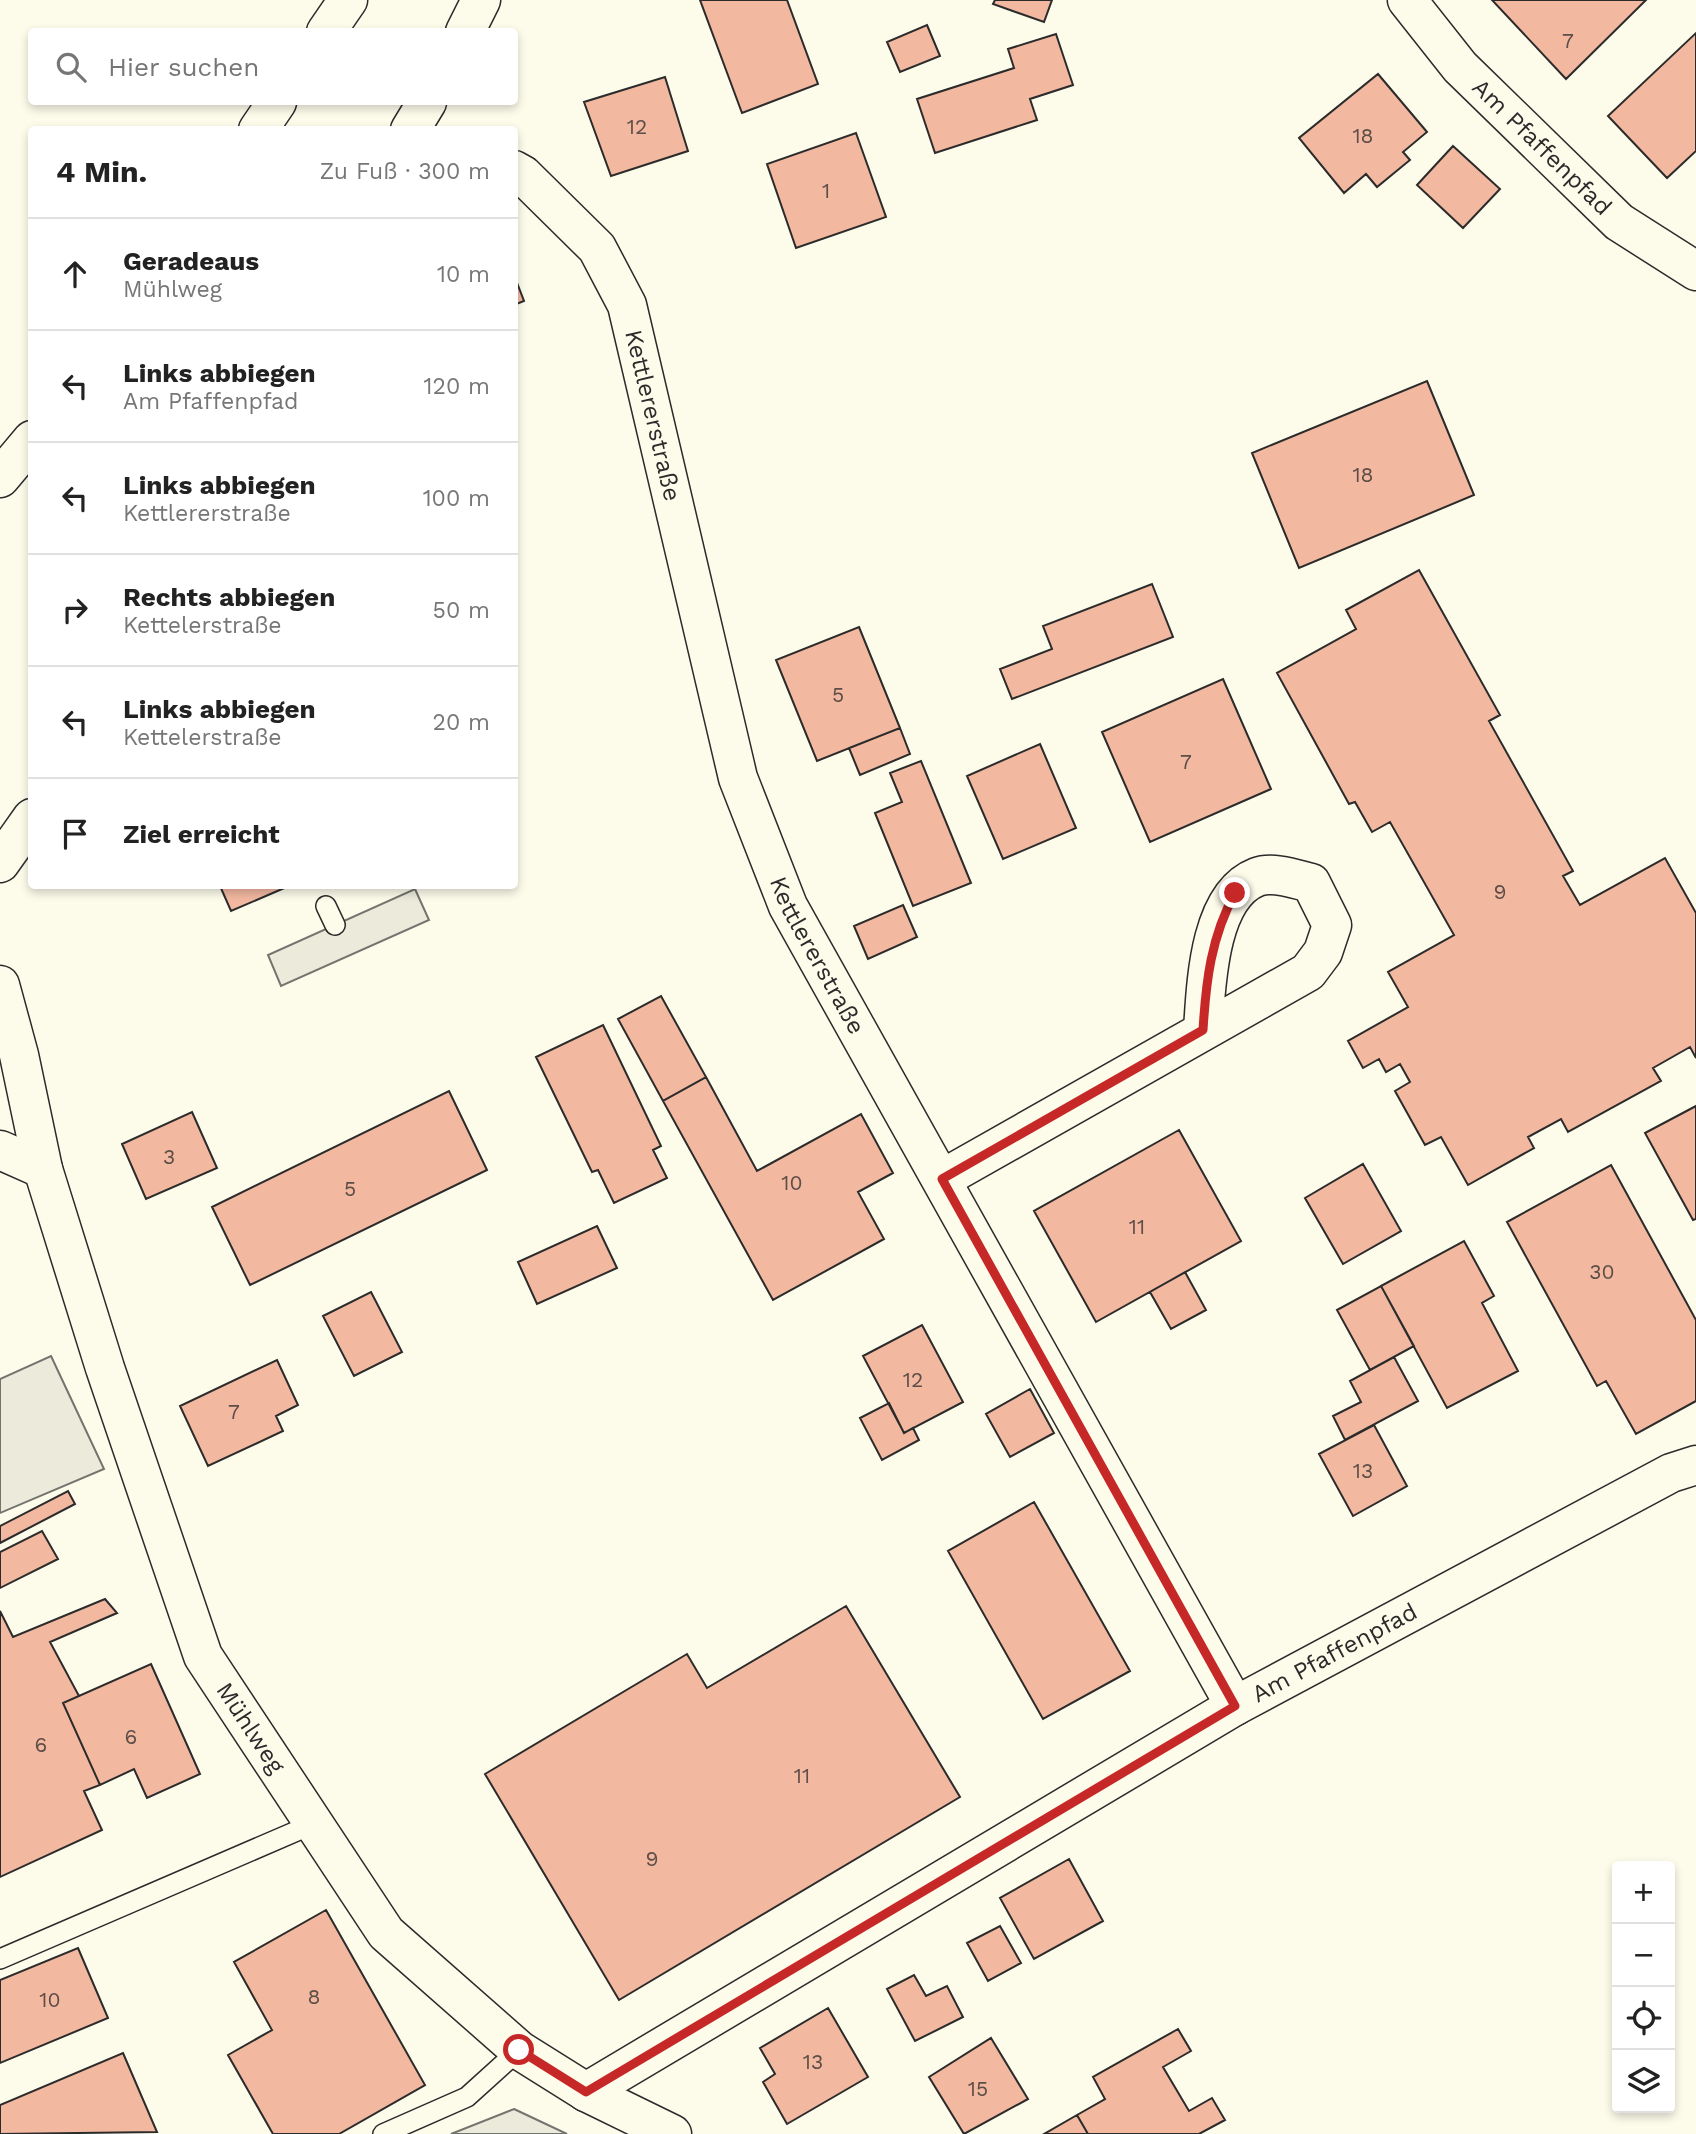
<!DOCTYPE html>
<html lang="de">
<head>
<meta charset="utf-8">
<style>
  :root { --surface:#fff; --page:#f2f2f2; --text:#222; --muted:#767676; --line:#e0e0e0 }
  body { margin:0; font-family:"Work Sans",sans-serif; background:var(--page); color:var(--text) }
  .controls { position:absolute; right:21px; bottom:21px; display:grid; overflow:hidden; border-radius:7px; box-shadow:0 4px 10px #0003 }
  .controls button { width:63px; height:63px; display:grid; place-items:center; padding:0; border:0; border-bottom:2px solid var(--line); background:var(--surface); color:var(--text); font:35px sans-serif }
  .stop { position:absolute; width:21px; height:21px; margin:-16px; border:5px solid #c62828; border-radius:50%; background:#fff }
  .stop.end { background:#c62828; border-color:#fff; box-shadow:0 2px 7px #0008 }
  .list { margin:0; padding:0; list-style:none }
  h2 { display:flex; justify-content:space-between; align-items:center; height:91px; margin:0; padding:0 28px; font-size:30px }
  h2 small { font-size:23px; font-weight:400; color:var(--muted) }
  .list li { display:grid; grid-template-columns:46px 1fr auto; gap:21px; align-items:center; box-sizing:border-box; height:112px; padding:0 28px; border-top:2px solid var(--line) }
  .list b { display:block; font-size:26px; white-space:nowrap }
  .list p { margin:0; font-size:23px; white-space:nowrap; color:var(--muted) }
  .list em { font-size:23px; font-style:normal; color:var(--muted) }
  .icon { flex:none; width:38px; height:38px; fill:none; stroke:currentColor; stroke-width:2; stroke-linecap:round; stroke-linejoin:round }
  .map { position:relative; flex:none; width:1696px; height:2134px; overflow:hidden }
  .search { position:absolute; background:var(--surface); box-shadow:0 4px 10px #0003; left:28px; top:28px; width:490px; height:77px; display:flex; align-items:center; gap:18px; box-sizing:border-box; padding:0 24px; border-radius:7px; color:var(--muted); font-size:26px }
  .panel { position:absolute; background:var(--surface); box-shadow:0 4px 10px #0003; left:28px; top:126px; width:490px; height:763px; border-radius:7px }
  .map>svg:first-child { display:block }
  .green { fill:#ecebdb; stroke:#74746e; stroke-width:2 }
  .parking { fill:#eceadb; stroke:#74746e; stroke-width:2 }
  .building { fill:#f2b8a0; stroke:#2b2b2b; stroke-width:2 }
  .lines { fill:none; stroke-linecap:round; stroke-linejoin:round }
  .lane-casing { stroke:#2b2b2b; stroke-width:22 }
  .street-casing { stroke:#2b2b2b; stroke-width:41 }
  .primary-casing { stroke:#2b2b2b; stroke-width:41 }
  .lane { stroke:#fdfbea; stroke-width:19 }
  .street { stroke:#fdfbea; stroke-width:38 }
  .primary { stroke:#fdfbea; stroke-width:38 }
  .route { stroke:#c62828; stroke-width:9 }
  .labels { text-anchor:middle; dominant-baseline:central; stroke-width:5; stroke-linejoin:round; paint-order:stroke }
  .number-label { font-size:21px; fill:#5d4e48 }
  .street-label { font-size:24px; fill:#2b2b2b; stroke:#fdfbea }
</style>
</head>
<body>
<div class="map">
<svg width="1696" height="2134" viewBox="0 0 1696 2134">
  <rect width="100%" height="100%" fill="#fdfbea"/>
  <path class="green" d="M 514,2109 L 567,2134 L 451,2134 Z"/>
  <path class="parking" d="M 415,889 L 429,920 L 281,986 L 268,955 Z
    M 51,1356 L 104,1469 L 0,1513 L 0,1379 Z"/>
  <path class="building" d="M 700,0 L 787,0 L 818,84 L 742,113 Z
    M 995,0 L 1052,0 L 1044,22 L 993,4 Z
    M 1492,0 L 1646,0 L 1566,79 Z
    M 927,25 L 940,56 L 900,72 L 887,42 Z
    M 1696,33 L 1696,151 L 1667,178 L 1608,116 Z
    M 1056,34 L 1073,85 L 1030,99 L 1037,120 L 935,153 L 917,99 L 1014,68 L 1008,49 Z
    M 1378,74 L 1427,132 L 1403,152 L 1410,160 L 1377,187 L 1366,174 L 1344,193 L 1299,138 Z
    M 665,77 L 688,151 L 611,176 L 584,102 Z
    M 856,133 L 886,217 L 796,248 L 767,164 Z
    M 1453,146 L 1500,189 L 1463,228 L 1417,185 Z
    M 514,275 L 524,301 L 514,305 Z
    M 1427,381 L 1474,495 L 1299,568 L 1252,453 Z
    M 1419,570 L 1500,715 L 1489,721 L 1573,871 L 1563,876 L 1580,905 L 1665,858 L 1696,913 L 1696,1058 L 1690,1047 L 1653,1068 L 1661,1081 L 1568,1132 L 1561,1119 L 1528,1137 L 1534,1148 L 1468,1185 L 1441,1137 L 1425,1145 L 1395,1091 L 1410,1082 L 1400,1064 L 1386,1072 L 1379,1059 L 1363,1068 L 1348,1041 L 1408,1007 L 1388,972 L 1454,935 L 1390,822 L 1372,832 L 1355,802 L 1349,804 L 1277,673 L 1356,629 L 1346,610 Z
    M 1152,584 L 1173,637 L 1012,699 L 1000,669 L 1052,649 L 1043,626 Z
    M 859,627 L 900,728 L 817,761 L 776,660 Z
    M 1223,679 L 1271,789 L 1150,842 L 1102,732 Z
    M 900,728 L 910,754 L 860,775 L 849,748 Z
    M 1040,744 L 1076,828 L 1003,859 L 967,776 Z
    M 921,761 L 971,883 L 913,906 L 875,813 L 902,802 L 890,773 Z
    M 220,886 L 289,886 L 231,911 Z
    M 903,905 L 917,937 L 868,959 L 854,926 Z
    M 661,996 L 706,1077 L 663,1101 L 618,1019 Z
    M 603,1025 L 661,1146 L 653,1150 L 667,1178 L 614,1203 L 598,1170 L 592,1172 L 536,1057 Z
    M 706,1077 L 757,1171 L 861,1114 L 893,1173 L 858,1192 L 884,1239 L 773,1300 L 663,1101 Z
    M 449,1091 L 487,1170 L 250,1285 L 212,1207 Z
    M 1696,1106 L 1696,1219 L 1693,1220 L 1645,1133 Z
    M 192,1112 L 217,1168 L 146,1199 L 122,1144 Z
    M 1179,1130 L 1241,1241 L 1096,1322 L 1034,1211 Z
    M 1363,1164 L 1401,1231 L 1343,1264 L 1305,1198 Z
    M 1611,1165 L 1696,1320 L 1696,1401 L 1636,1434 L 1606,1381 L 1597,1386 L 1507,1222 Z
    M 597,1226 L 617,1268 L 537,1304 L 518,1262 Z
    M 1464,1241 L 1494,1296 L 1482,1303 L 1518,1371 L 1447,1408 L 1381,1286 Z
    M 1185,1272 L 1206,1310 L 1171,1329 L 1150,1292 Z
    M 1381,1286 L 1414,1346 L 1370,1370 L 1337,1310 Z
    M 371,1292 L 402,1352 L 354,1376 L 323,1316 Z
    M 922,1325 L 963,1402 L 904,1433 L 863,1356 Z
    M 1394,1357 L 1418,1401 L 1345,1440 L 1333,1416 L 1361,1402 L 1350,1381 Z
    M 277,1360 L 298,1405 L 276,1416 L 283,1431 L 208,1466 L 180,1406 Z
    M 1030,1389 L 1054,1433 L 1010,1457 L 986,1414 Z
    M 889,1403 L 904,1433 L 913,1428 L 919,1440 L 882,1460 L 860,1418 Z
    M 1374,1425 L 1407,1486 L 1353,1516 L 1319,1454 Z
    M 68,1491 L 75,1504 L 0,1543 L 0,1526 Z
    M 1034,1502 L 1130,1671 L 1043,1719 L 948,1551 Z
    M 42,1531 L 58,1559 L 0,1588 L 0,1552 Z
    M 105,1599 L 117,1613 L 50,1642 L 79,1696 L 63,1703 L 100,1785 L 84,1791 L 102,1830 L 0,1877 L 0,1611 L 13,1637 Z
    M 846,1606 L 960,1797 L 619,2000 L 485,1774 L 687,1654 L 707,1688 Z
    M 151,1664 L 200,1774 L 147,1798 L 134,1769 L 100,1785 L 63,1703 Z
    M 1069,1859 L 1103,1921 L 1034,1959 L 1000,1898 Z
    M 326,1910 L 425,2085 L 339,2134 L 273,2134 L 228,2055 L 272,2030 L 234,1962 Z
    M 1000,1926 L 1021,1963 L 988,1981 L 967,1943 Z
    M 78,1948 L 108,2018 L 0,2063 L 0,1980 Z
    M 914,1975 L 926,1996 L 947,1986 L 963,2017 L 915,2041 L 887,1989 Z
    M 828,2008 L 868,2077 L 787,2124 L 763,2082 L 775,2074 L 760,2048 Z
    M 1178,2029 L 1191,2051 L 1163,2067 L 1189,2111 L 1212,2098 L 1225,2120 L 1199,2134 L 1088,2134 L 1077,2115 L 1105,2099 L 1093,2077 Z
    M 991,2038 L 1028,2099 L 964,2134 L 929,2077 Z
    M 123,2053 L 157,2132 L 0,2134 L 0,2105 Z
    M 1077,2115 L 1088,2134 L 1044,2134 Z"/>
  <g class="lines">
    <defs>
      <path id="lane" d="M 326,906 L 335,925
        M 0,1959 L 313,1824
        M 383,2134 L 467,2097 L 519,2050"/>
      <g id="street">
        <path id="s1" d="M 1407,0 L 1460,67 L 1619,222 L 1696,271"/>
        <path d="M 465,32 L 481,0"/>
        <path d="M 410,130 L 427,102"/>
        <path id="s2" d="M 514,170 L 523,175 L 597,248 L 627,305 L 738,778 L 788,906 L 1235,1706"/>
        <path d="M 0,863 L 32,818"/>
        <path id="s3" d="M 0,985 L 19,1055 L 43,1169 L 105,1368 L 203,1656 L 386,1933 L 519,2050 L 586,2092 L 672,2134"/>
        <path d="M 0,1150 L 43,1169"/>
        <path d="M 942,1179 L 1308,972 L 1323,952 L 1332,925 L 1311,883 C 1295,879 1273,871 1257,877 C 1208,896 1206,987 1203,1030"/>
        <path id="s4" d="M 586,2092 L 1235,1706 L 1671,1473 L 1696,1465"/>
      </g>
      <path id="primary" d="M 326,32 L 348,0
        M 258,130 L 277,102
        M 0,478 L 32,440"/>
    </defs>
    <use href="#lane" class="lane-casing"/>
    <use href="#street" class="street-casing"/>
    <use href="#primary" class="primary-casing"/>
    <use href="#lane" class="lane"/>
    <use href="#street" class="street"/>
    <use href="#primary" class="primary"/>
  </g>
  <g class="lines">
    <path class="route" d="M 519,2050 L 586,2092 L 1235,1706 L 942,1179 L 1203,1030 C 1206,981 1211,937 1235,893"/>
  </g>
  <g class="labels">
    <g class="number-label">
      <text x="1568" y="40">7</text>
      <text x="637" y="126">12</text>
      <text x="1363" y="135">18</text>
      <text x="826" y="190">1</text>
      <text x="1363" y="474">18</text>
      <text x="838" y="694">5</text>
      <text x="1186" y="761">7</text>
      <text x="1500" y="891">9</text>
      <text x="169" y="1156">3</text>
      <text x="792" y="1182">10</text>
      <text x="350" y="1188">5</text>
      <text x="1137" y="1226">11</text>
      <text x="1602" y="1271">30</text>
      <text x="913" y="1379">12</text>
      <text x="234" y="1411">7</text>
      <text x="1363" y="1470">13</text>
      <text x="131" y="1736">6</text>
      <text x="41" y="1744">6</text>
      <text x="802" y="1775">11</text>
      <text x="652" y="1858">9</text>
      <text x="314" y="1996">8</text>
      <text x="50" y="1999">10</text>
      <text x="813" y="2061">13</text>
      <text x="978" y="2088">15</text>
    </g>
    <g class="street-label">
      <text stroke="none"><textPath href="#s1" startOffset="200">Am Pfaffenpfad</textPath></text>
      <text stroke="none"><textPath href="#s2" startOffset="292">Kettlererstraße</textPath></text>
      <text stroke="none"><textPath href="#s2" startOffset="859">Kettlererstraße</textPath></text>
      <text stroke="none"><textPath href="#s4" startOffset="868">Am Pfaffenpfad</textPath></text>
      <text stroke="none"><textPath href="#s3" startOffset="788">Mühlweg</textPath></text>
    </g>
  </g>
</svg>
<div class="controls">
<button>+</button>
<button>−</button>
<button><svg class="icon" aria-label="locate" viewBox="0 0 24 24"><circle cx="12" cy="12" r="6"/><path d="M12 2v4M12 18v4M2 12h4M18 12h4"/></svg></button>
<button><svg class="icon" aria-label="layers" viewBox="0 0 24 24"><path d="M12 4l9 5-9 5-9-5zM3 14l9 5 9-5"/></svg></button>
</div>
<div class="stop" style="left:519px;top:2050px"></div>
<div class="stop end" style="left:1235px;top:893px"></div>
<div class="search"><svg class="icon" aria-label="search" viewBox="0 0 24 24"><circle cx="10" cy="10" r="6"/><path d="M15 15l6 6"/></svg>Hier suchen</div>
<section class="panel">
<h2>4 Min.<small>Zu Fuß · 300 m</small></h2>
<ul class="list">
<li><svg class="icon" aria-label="ahead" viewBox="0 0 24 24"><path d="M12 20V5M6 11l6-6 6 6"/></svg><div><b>Geradeaus</b><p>Mühlweg</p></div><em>10 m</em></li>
<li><svg class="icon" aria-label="left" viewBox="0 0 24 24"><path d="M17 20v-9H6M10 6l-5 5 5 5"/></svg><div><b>Links abbiegen</b><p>Am Pfaffenpfad</p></div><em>120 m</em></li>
<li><svg class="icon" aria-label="left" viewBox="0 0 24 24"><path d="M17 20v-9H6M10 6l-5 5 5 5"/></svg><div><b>Links abbiegen</b><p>Kettlererstraße</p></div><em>100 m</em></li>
<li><svg class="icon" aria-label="right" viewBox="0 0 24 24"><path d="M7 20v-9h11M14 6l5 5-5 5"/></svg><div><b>Rechts abbiegen</b><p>Kettelerstraße</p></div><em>50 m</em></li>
<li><svg class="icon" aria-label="left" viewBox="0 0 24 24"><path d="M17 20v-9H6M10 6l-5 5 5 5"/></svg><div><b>Links abbiegen</b><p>Kettelerstraße</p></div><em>20 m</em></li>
<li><svg class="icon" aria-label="arrive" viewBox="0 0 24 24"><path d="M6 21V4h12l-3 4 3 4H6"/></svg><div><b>Ziel erreicht</b></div></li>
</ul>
</section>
</div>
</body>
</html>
